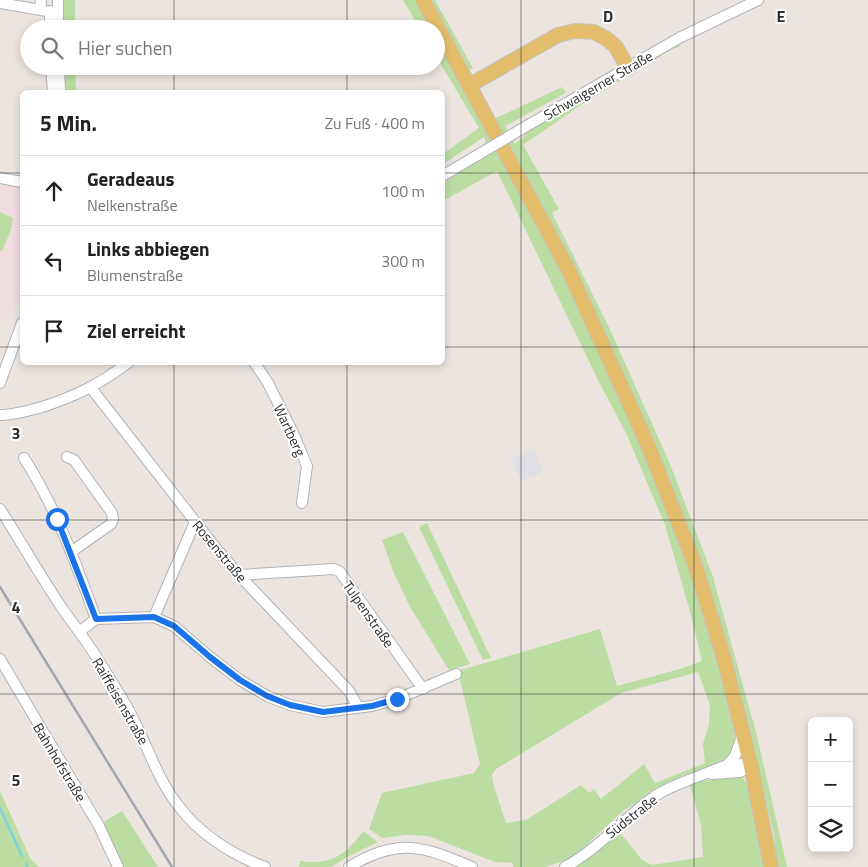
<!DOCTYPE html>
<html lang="de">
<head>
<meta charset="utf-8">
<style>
  :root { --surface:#fff; --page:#f2f2f2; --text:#222; --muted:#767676; --line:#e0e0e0 }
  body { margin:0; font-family:"Titillium Web",sans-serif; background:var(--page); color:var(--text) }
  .controls { position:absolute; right:15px; bottom:15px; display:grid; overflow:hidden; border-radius:8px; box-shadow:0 2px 8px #0003 }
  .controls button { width:45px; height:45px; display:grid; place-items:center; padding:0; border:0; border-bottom:1px solid var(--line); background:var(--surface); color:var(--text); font:25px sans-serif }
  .stop { position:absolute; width:15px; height:15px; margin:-11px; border:4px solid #1a73e8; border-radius:50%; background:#fff }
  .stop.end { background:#1a73e8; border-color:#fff; box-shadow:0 1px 5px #0008 }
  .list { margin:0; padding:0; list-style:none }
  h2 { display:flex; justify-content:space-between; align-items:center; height:65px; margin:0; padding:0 20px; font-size:21px }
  h2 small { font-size:16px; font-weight:400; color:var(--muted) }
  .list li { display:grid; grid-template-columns:32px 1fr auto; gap:15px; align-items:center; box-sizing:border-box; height:70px; padding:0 20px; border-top:1px solid var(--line) }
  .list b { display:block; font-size:19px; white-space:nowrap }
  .list p { margin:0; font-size:16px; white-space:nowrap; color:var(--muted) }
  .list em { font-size:16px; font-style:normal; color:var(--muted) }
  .icon { flex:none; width:28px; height:28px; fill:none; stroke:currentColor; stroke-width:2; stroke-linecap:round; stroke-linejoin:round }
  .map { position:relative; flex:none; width:868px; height:867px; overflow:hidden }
  .search { position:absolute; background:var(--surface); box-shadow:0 2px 8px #0003; left:20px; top:20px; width:425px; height:55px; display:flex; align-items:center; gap:12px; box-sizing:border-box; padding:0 18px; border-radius:28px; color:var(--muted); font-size:19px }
  .panel { position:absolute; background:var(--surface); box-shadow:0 2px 8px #0003; left:20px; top:90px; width:425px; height:275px; border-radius:8px }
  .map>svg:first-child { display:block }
  .industrial { fill:#e0dfe5 }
  .medical { fill:#f1dde0 }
  .green { fill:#bbdda1; fill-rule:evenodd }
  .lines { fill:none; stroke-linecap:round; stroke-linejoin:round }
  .stream { stroke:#7dd1e3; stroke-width:2.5 }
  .minor-casing { stroke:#b0b2ba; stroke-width:12 }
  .major-casing { stroke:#c4c4c4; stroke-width:16 }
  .minor { stroke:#fff; stroke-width:10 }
  .major { stroke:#e4bd6c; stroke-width:14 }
  .rail { stroke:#a2a6b4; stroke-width:2.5 }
  .minor-bridge-casing { stroke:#b0b2ba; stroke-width:12; stroke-linecap:butt }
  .minor-bridge { stroke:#fff; stroke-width:10 }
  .route { stroke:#1a73e8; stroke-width:6 }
  .grid { fill:none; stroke:#2b2b2b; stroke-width:1; stroke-opacity:0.55 }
  .labels { text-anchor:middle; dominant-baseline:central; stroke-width:4; stroke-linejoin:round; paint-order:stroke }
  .street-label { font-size:14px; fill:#2b2b2b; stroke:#fff }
  .grid-label { font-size:16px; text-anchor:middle; font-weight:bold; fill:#2b2b2b; stroke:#fff; stroke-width:4; stroke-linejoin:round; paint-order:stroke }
</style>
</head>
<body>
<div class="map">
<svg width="868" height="867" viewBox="0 0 868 867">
  <rect width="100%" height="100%" fill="#ece5df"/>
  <path class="industrial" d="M 534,449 L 543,472 L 521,481 L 511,459 Z"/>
  <path class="medical" d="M 0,182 L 22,186 L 22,293 L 14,308 L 0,323 Z"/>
  <path class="green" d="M 64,0 L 75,0 L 75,29 L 63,29 Z
    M 403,0 L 418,0 L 434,29 L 420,29 Z
    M 427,0 L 435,0 L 473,68 L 468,71 Z
    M 436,34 L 552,249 L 619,389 L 692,569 L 733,714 L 735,743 L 729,755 L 719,764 L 684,775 L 662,785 L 649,792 L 638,802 L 624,810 L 582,849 L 569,859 L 545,867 L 513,867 L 513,863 L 495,862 L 428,836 L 406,835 L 382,838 L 369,829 L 382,793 L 474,773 L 480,764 L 458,671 L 600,629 L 617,686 L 680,669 L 702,661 L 689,608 L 665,525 L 627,435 L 599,382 L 497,171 L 443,201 L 443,183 L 490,154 L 484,137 L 443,164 L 443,154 L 479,128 L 436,56 ZM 698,672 L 710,705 L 709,724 L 703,744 L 705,763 L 655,783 L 644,764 L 601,799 L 594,789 L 589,793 L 581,785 L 526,820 L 506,823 L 494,787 L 492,775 L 496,769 L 621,693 Z
    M 676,44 L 681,46 L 672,49 L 584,103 L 523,145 L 559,209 L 552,213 L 609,327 L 670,464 L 712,574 L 757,736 L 787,867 L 777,867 L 774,836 L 752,738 L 699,560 L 494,119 L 562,87 L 566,93 L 505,126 L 515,144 L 525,135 L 526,132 Z
    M 64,66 L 75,66 L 76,92 L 66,92 Z
    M 0,212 L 13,218 L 11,230 L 2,251 L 0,250 Z
    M 427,523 L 491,658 L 483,660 L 419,527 Z
    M 403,532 L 470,664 L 449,670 L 410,607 L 393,571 L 382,540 Z
    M 729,777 L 742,777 L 747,783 L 764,867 L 569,867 L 618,830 L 642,860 L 652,865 L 703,857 L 701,825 L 689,783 Z
    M 0,791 L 31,860 L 39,867 L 0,867 Z
    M 122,811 L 158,867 L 123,867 L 102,823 Z
    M 363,831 L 378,842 L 349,856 L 331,867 L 299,867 L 300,861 C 330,866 347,854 363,831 Z"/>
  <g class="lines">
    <path class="stream" d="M 0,808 L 22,856
      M 26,864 L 27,867"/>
    <defs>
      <path id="minor" d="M 58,0 L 58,29
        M 0,3 L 58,13
        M 40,10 L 41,0
        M 50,29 L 50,11
        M 51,66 L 53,92
        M 59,66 L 60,92
        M 530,124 L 679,38 L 758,0
        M 442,176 L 476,156
        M 0,178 L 22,182
        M 254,362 L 268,383 L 294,435 L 307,466 L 302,503
        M 0,383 L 22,323
        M 91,388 L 215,547 L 239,575 L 349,691 L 358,707
        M 0,415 C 14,415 28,411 42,407 C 76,396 100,384 129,362
        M 67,457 L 74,460 L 112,513 L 113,519 L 111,524 L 71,552
        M 24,458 C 56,508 76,563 96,619
        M 0,509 C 20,540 38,572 58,602 C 65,613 73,623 80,633 C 97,656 112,682 127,707 C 145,738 155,775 177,804 C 198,833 232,855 265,867
        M 239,575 L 334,569 L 340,572 L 423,689
        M 154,617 L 195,522
        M 79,632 L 96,619 L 154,617 L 174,626 L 210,657 L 240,680 L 267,696 L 290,705 L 323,712 L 372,706 L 397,699 L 456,674
        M 0,659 L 99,826 L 118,867
        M 727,765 L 735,756 L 743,733
        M 712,774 L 740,772 L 751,766
        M 349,867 C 398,837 423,846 472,867
        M 565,867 C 598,849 624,818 655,796 C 670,786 687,781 704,774 C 721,768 733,760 751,766"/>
      <path id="major" d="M 423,0 L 569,271 L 647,443 L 694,562 L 723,655 L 751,766 L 771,867
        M 470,85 L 558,35 L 575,31 L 594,32 L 607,39 L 616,47 L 628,68"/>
    </defs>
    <use href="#minor" class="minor-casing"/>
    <use href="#major" class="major-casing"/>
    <use href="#minor" class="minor"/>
    <use href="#major" class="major"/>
    <path class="rail" d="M 0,587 L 172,867"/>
    <defs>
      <path id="minor-bridge" d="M 476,156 L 530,124"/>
    </defs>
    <use href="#minor-bridge" class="minor-bridge-casing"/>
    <use href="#minor-bridge" class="minor-bridge"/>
  </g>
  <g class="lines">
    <path class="route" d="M 57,519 L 96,619 L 154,617 L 174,626 L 210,657 L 240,680 L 267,696 L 290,705 L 323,712 L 372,706 L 397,699"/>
  </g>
  <path class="grid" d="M 174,0 L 174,29M 347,0 L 347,29M 521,0 L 521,867M 694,0 L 694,867M 174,66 L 174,92M 347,66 L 347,92M 0,173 L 22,173M 442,173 L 868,173M 0,347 L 22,347M 442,347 L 868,347M 174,362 L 174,867M 347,362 L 347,867M 0,520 L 868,520M 0,694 L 868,694"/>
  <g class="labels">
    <g class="street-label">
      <text transform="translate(598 85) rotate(-30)">Schwaigerner Straße</text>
      <text transform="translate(290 430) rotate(65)">Wartberg</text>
      <text transform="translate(220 551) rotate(50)">Rosenstraße</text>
      <text transform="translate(369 614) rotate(55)">Tulpenstraße</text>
      <text transform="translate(121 701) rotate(60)">Raiffeisenstraße</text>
      <text transform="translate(60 762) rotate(59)">Bahnhofstraße</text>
      <text transform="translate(631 816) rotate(-38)">Südstraße</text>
    </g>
  </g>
  <g class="grid-label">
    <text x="608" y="22">D</text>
    <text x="781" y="22">E</text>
    <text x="16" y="439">3</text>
    <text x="16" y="613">4</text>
    <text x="16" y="786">5</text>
  </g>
</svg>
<div class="controls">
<button>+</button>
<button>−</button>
<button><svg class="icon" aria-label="layers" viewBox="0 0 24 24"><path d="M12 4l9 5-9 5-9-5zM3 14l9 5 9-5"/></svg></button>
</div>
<div class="stop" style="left:57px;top:519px"></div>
<div class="stop end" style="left:397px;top:699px"></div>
<div class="search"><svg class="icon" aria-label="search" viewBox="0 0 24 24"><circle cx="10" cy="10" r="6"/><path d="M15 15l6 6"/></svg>Hier suchen</div>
<section class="panel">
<h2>5 Min.<small>Zu Fuß · 400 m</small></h2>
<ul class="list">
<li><svg class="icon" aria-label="ahead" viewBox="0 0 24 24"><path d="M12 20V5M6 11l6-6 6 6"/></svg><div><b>Geradeaus</b><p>Nelkenstraße</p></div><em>100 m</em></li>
<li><svg class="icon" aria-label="left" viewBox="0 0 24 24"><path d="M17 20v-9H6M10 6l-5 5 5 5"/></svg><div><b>Links abbiegen</b><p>Blumenstraße</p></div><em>300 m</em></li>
<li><svg class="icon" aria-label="arrive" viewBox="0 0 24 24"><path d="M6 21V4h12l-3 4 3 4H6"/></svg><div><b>Ziel erreicht</b></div></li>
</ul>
</section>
</div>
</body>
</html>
